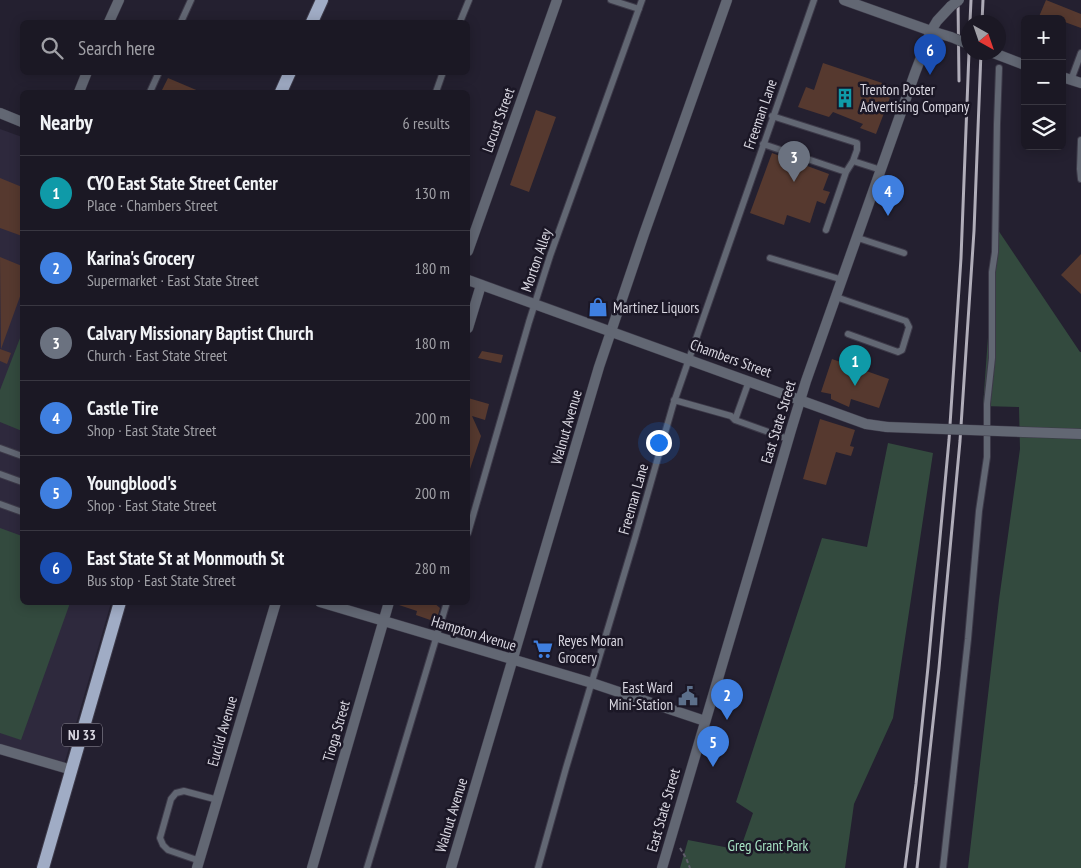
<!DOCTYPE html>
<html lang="en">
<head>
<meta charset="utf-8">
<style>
  :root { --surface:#1b1824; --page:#282531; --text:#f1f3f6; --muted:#a0a0a6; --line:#393741; --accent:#0f766e }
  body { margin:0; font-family:"PT Sans Narrow",sans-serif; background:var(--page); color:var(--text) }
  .controls { position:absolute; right:15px; top:15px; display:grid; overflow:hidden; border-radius:8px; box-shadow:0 2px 12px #0003 }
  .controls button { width:45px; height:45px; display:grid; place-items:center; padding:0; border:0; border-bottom:1px solid var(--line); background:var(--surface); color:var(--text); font:25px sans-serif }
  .compass { position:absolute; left:961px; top:15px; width:45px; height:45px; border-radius:50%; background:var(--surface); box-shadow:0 2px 12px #0003; rotate:140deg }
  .you { position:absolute; left:658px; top:442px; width:18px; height:18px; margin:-12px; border:4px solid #fff; border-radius:50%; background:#1a73e8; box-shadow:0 0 0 8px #1a73e833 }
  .badge { display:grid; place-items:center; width:32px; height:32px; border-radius:50%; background:var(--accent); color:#fff; font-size:16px; font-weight:700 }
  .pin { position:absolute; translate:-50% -41px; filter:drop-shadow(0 1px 2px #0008) }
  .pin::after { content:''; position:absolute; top:26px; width:18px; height:15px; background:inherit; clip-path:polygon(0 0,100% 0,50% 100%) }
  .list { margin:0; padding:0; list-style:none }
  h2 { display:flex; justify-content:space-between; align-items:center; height:65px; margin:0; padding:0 20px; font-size:21px }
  h2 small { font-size:16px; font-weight:400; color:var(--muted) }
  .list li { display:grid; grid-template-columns:32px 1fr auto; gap:15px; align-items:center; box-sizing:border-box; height:75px; padding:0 20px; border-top:1px solid var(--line) }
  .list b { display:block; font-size:19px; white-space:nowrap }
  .list p { margin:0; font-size:16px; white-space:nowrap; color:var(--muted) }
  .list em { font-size:16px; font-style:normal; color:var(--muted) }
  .icon { flex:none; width:28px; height:28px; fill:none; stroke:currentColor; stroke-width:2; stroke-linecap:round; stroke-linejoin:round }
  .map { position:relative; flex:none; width:1081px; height:868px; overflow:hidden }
  .search { position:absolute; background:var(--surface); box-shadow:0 2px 12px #0003; left:20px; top:20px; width:450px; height:55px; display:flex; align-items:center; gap:12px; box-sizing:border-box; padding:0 18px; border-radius:8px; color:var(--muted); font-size:19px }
  .panel { position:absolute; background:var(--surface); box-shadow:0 2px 12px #0003; left:20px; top:90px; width:450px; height:515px; border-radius:8px }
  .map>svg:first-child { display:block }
  .built { fill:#2e293d }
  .green { fill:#334a3e }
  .building { fill:#56392f }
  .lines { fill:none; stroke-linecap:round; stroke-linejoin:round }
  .service-casing { stroke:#3d3a49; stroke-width:8 }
  .minor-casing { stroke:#3d3a49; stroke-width:11 }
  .tertiary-casing { stroke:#3d3a49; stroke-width:11 }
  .primary-casing { stroke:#3d3a49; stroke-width:14 }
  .path { stroke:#605d6b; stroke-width:2; stroke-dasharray:4 2.5; stroke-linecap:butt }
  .service { stroke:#626773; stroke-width:6 }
  .minor { stroke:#626773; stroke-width:10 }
  .tertiary { stroke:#626773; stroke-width:10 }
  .primary { stroke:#a0acc5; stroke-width:12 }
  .rail { stroke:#b0adb9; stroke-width:3 }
  .minor-bridge-casing { stroke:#3d3a49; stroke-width:11; stroke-linecap:butt }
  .tertiary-bridge-casing { stroke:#3d3a49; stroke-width:11; stroke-linecap:butt }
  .minor-bridge { stroke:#626773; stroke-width:10 }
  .tertiary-bridge { stroke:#626773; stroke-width:10 }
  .labels { text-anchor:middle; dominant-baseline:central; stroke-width:5; stroke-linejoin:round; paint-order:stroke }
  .shield { fill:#1b1726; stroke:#a09da9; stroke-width:1 }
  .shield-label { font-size:14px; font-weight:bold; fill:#d9d7e1 }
  .poi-label { font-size:15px; fill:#d9d7e1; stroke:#1b1726; text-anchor:start }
  .street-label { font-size:15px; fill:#d9d7e1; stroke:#1b1726 }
  .park-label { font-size:15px; fill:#a6e2c3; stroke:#1b1726 }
</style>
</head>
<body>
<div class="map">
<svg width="1081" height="868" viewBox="0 0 1081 868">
  <rect width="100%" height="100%" fill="#242030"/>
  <path class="built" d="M 0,129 L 22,137 L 22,602 L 111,603 L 64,765 L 0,745 Z"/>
  <path class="green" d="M 996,227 L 1080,352 L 1081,352 L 1081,868 L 968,868 L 999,600 L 1020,449 L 1019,407 L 983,406 Z
    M 22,333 L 22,431 L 0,422 L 0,390 Z
    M 888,443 L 933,453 L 893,718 L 854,804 L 845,868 L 680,868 L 688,840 L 740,850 L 753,813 L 736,802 L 822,538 L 867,547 Z
    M 0,528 L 22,536 L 22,602 L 70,603 L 21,740 L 0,733 Z"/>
  <path class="building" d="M 1046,0 L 1081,14 L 1081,28 L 1062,21 L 1062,19 L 1038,19 Z
    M 823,63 L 894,87 L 876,134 L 860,128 L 863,124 L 833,112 L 829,117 L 798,107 L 806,87 L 814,90 Z
    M 168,78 L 201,92 L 161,92 Z
    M 536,110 L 556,117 L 529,192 L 510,185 Z
    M 772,153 L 829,174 L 823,190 L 830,192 L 825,204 L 817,201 L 810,223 L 787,215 L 784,225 L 750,213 Z
    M 0,178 L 22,187 L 22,236 L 0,228 Z
    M 1081,254 L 1081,294 L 1061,275 Z
    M 0,257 L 22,266 L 22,291 L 1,349 Z
    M 0,349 L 11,353 L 7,364 L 0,361 Z
    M 482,351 L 503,355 L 501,363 L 478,358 Z
    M 832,359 L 889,379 L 879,408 L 851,399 L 849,407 L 831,399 L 831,394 L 821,392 Z
    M 468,398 L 489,404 L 485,420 L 472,416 L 481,436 L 470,469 L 468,469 Z
    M 820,419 L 855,430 L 850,446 L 854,447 L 851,456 L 836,452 L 826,485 L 803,479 Z
    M 396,602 L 433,602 L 440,608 L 436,622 L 416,615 L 417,611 L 396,604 Z"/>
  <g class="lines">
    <defs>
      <path id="service" d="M 611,0 L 639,9
        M 181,22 L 191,0
        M 460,22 L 469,0
        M 1071,80 L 1081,53
        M 150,92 L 159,72
        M 436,92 L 443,72
        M 772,116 L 857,143 L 857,150 L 853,161 L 846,172 L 826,230
        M 1081,140 L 1080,169 L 1081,179
        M 763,144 L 846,172
        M 853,161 L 881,170
        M 858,238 L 904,253
        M 770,258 L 843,280
        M 836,297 L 906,321 L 909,327 L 902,350 L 898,352 L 848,334
        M 674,400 L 731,416 L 735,420 L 788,439
        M 735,420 L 749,381
        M 0,448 L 22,456
        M 0,474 L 22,482
        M 0,504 L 22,512
        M 468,533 L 529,322 L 550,256 L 642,0
        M 200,861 L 168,850 L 163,845 L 160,838 L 171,799 L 176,793 L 184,791 L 218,800
        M 367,868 L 447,602
        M 538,868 L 566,768 L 635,538 L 673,405 L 814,0
        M 943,868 L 968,639 L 979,511 L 987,457 L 987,404 L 992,358 L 992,272 L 995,252 L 997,124 L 999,68"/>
      <path id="minor" d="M 844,0 L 931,31 L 951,37
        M 109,22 L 119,0
        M 991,52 L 1025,65
        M 1062,77 L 1081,83
        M 79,92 L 87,72
        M 468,251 L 557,0
        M 468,328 L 481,285
        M 320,602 L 592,683 L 705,721
        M 0,749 L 72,770
        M 197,868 L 276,602
        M 312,868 L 389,602
        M 451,868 L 599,367 L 644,234 L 727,0"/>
      <path id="tertiary" d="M 0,113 L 22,122
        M 468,280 L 866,424 L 887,427
        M 662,868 L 759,540 L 791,430 L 806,381 L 915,73 L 931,31 L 937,21 L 951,6"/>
      <path id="primary" d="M 312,22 L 322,0
        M 281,92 L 290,72
        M 43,868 L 120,602"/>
    </defs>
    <use href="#service" class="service-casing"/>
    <use href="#minor" class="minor-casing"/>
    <use href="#tertiary" class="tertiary-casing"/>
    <use href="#primary" class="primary-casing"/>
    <path class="path" d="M 680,848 L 686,858 L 690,868"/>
    <use href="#service" class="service"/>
    <use href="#minor" class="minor"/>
    <use href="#tertiary" class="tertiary"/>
    <use href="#primary" class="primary"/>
    <path class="rail" d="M 958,0 L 959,81
      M 970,22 L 971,0
      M 982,22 L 983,0
      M 905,868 L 916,784 L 928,667 L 949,440 L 961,258 L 969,52
      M 917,868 L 939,668 L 960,441 L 974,231 L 981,52"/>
    <defs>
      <path id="minor-bridge" d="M 951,37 L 968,44"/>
      <path id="tertiary-bridge" d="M 951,6 L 959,0
        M 887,427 L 1081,434"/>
    </defs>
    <use href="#minor-bridge" class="minor-bridge-casing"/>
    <use href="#tertiary-bridge" class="tertiary-bridge-casing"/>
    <use href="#minor-bridge" class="minor-bridge"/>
    <use href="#tertiary-bridge" class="tertiary-bridge"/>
  </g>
  <defs>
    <symbol id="building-bare" viewBox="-9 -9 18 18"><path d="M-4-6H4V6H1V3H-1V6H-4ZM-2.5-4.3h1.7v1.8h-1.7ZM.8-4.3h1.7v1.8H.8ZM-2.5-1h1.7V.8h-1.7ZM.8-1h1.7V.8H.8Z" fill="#0f9aa8" stroke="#1b1726" stroke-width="2.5" paint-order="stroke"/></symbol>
    <symbol id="shop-bare" viewBox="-9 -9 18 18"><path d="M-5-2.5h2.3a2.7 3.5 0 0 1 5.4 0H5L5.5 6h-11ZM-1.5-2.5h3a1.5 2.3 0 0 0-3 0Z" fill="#3f7fe0" stroke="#1b1726" stroke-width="2.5" paint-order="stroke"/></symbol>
    <symbol id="supermarket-bare" viewBox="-9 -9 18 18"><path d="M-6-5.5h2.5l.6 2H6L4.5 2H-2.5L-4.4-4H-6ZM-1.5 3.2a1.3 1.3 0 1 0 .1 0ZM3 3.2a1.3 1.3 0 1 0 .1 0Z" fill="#3f7fe0" stroke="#1b1726" stroke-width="2.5" paint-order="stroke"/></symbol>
    <symbol id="civic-bare" viewBox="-9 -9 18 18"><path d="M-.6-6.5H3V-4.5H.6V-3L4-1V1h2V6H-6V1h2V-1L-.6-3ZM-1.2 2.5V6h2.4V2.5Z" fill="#5c6f8a" stroke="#1b1726" stroke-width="2.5" paint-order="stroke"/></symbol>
  </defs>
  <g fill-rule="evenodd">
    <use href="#building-bare" x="831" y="84" width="28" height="28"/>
    <use href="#shop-bare" x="584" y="293" width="28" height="28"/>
    <use href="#supermarket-bare" x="529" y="635" width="28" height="28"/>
    <use href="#civic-bare" x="674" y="682" width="28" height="28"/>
  </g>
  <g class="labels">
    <rect class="shield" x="62" y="723.5" width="40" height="23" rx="4"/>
    <g class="shield-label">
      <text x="82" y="735">NJ 33</text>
    </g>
    <g class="poi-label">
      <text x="860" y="89">Trenton Poster<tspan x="860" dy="17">Advertising Company</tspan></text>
      <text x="613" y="307">Martinez Liquors</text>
      <text x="558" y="640">Reyes Moran<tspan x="558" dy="17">Grocery</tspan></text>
      <text x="673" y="687" text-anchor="end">East Ward<tspan x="673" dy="17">Mini-Station</tspan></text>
    </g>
    <g class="street-label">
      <text transform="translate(760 114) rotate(-71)">Freeman Lane</text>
      <text transform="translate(498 120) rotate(-70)">Locust Street</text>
      <text transform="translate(536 260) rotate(-71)">Morton Alley</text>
      <text transform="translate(731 358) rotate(20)">Chambers Street</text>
      <text transform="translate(778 422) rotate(-73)">East State Street</text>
      <text transform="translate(566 427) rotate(-74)">Walnut Avenue</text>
      <text transform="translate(633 499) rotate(-74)">Freeman Lane</text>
      <text transform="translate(474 633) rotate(17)">Hampton Avenue</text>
      <text transform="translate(222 731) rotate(-74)">Euclid Avenue</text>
      <text transform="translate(336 731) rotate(-74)">Tioga Street</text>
      <text transform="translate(663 810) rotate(-74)">East State Street</text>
      <text transform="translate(451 815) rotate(-73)">Walnut Avenue</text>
    </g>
    <g class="park-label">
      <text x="768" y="845">Greg Grant Park</text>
    </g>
  </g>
</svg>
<div class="controls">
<button>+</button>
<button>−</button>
<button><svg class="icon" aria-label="layers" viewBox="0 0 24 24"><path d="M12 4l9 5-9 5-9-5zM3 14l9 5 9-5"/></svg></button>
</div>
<svg class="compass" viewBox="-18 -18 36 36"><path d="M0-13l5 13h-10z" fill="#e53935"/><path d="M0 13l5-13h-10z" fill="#a0a0a6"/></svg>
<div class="you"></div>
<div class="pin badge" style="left:855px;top:386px;background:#0f9aa8">1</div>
<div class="pin badge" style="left:727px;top:720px;background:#3f7fe0">2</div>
<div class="pin badge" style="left:794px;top:182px;background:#6b7280">3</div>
<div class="pin badge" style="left:888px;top:216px;background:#3f7fe0">4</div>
<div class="pin badge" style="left:713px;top:767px;background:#3f7fe0">5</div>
<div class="pin badge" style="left:930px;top:75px;background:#1a4fb4">6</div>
<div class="search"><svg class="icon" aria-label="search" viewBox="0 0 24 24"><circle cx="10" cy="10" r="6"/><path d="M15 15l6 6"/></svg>Search here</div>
<section class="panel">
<h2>Nearby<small>6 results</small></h2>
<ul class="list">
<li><span class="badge" style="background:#0f9aa8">1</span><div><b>CYO East State Street Center</b><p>Place · Chambers Street</p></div><em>130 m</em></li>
<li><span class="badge" style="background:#3f7fe0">2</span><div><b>Karina's Grocery</b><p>Supermarket · East State Street</p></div><em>180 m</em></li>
<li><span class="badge" style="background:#6b7280">3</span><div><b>Calvary Missionary Baptist Church</b><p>Church · East State Street</p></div><em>180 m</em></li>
<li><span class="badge" style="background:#3f7fe0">4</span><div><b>Castle Tire</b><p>Shop · East State Street</p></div><em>200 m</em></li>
<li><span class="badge" style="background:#3f7fe0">5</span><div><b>Youngblood's</b><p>Shop · East State Street</p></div><em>200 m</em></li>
<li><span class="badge" style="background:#1a4fb4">6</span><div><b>East State St at Monmouth St</b><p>Bus stop · East State Street</p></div><em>280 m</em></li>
</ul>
</section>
</div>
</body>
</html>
